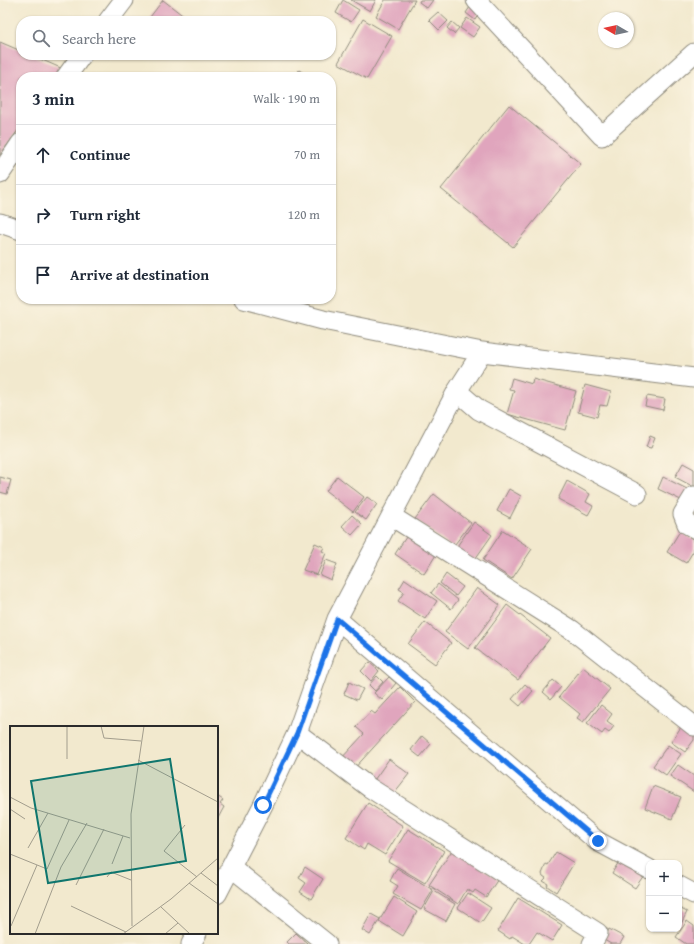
<!DOCTYPE html>
<html lang="en">
<head>
<meta charset="utf-8">
<style>
  :root { --surface:#fff; --page:#f2f2f3; --text:#1f2937; --muted:#747a83; --line:#e0e1e3 }
  body { margin:0; font-family:"Gentium Book Plus",serif; background:var(--page); color:var(--text) }
  .controls { position:absolute; right:12px; bottom:12px; display:grid; overflow:hidden; border-radius:8px; box-shadow:0 1px 3px #0004 }
  .controls button { width:36px; height:36px; display:grid; place-items:center; padding:0; border:0; border-bottom:1px solid var(--line); background:var(--surface); color:var(--text); font:20px sans-serif }
  .compass { position:absolute; left:598px; top:12px; width:36px; height:36px; border-radius:50%; background:var(--surface); box-shadow:0 1px 3px #0004; rotate:279deg }
  .stop { position:absolute; width:12px; height:12px; margin:-9px; border:3px solid #1a73e8; border-radius:50%; background:#fff }
  .stop.end { background:#1a73e8; border-color:#fff; box-shadow:0 1px 4px #0008 }
  .list { margin:0; padding:0; list-style:none }
  h2 { display:flex; justify-content:space-between; align-items:center; height:52px; margin:0; padding:0 16px; font-size:17px }
  h2 small { font-size:13px; font-weight:400; color:var(--muted) }
  .list li { display:grid; grid-template-columns:26px 1fr auto; gap:12px; align-items:center; box-sizing:border-box; height:60px; padding:0 16px; border-top:1px solid var(--line) }
  .list b { display:block; font-size:15px; white-space:nowrap }
  .list em { font-size:13px; font-style:normal; color:var(--muted) }
  .icon { flex:none; width:22px; height:22px; fill:none; stroke:currentColor; stroke-width:2; stroke-linecap:round; stroke-linejoin:round }
  .map { position:relative; flex:none; width:694px; height:944px; overflow:hidden }
  .search { position:absolute; background:var(--surface); box-shadow:0 1px 3px #0004; left:16px; top:16px; width:320px; height:44px; display:flex; align-items:center; gap:10px; box-sizing:border-box; padding:0 14px; border-radius:16px; color:var(--muted); font-size:15px }
  .panel { position:absolute; background:var(--surface); box-shadow:0 1px 3px #0004; left:16px; top:72px; width:320px; height:232px; border-radius:16px }
  .map>svg:first-child { display:block }
  .building { fill:#e0a5bd }
  .lines { fill:none; stroke-linecap:round; stroke-linejoin:round }
  .minor-casing { stroke:#8e8a7c; stroke-width:21 }
  .minor { stroke:#fff; stroke-width:19 }
  .route { stroke:#1a73e8; stroke-width:5 }
  .inset-road { fill:none; stroke:#a29d8d; stroke-width:1 }
  .view { fill:#0f766e; fill-opacity:0.15; stroke:#0f766e; stroke-width:2 }
  .inset-edge { fill:none; stroke:#2b2b2b; stroke-width:2 }
</style>
</head>
<body>
<div class="map">
<svg width="694" height="944" viewBox="0 0 694 944">
  <rect width="100%" height="100%" fill="#fcf5e5"/>
  <filter id="ink" filterUnits="userSpaceOnUse"><feTurbulence type="fractalNoise" baseFrequency=".025" numOctaves="2"/><feDisplacementMap in="SourceGraphic" scale="8" xChannelSelector="R" yChannelSelector="G"/><feConvolveMatrix kernelMatrix="1 2 1 2 8 2 1 2 1" color-interpolation-filters="sRGB"/></filter>
  <filter id="wash" filterUnits="userSpaceOnUse"><feTurbulence type="fractalNoise" baseFrequency=".012" numOctaves="4" result="noise"/><feDisplacementMap in="SourceGraphic" scale="16" xChannelSelector="R" yChannelSelector="G"/><feGaussianBlur stdDeviation="0.9" result="paint"/><feColorMatrix in="noise" values="0 0 0 0 0 0 0 0 0 0 0 0 0 0 0 0 0 1.4 0 .05"/><feComposite in="paint" operator="in"/></filter>
  <g filter="url(#wash)">
    <rect width="100%" height="100%" fill="#f2e9ce"/>
    <g id="blocks">
      <path class="building" d="M 163,0 L 190,21 L 147,21 Z
        M 343,0 L 359,10 L 351,22 L 336,13 Z
        M 351,0 L 376,0 L 370,11 Z
        M 385,0 L 415,0 L 398,29 L 376,16 Z
        M 420,0 L 433,0 L 427,8 L 419,2 Z
        M 472,4 L 481,10 L 475,20 L 466,13 Z
        M 438,12 L 448,21 L 439,30 L 429,20 Z
        M 467,18 L 480,27 L 473,37 L 460,28 Z
        M 363,19 L 392,36 L 367,79 L 338,63 Z
        M 452,22 L 459,28 L 454,34 L 447,28 Z
        M 0,42 L 21,51 L 21,55 L 31,55 L 63,69 L 57,77 L 21,77 L 21,126 L 0,155 Z
        M 299,70 L 310,77 L 294,77 Z
        M 509,105 L 581,164 L 513,247 L 441,189 Z
        M 512,378 L 532,384 L 533,379 L 576,391 L 565,430 L 507,414 L 514,390 L 509,389 Z
        M 585,385 L 611,392 L 607,406 L 600,405 L 597,417 L 578,412 Z
        M 647,396 L 665,399 L 663,410 L 645,406 Z
        M 650,436 L 655,438 L 651,448 L 646,447 Z
        M 683,463 L 694,469 L 694,487 L 675,477 Z
        M 337,476 L 364,497 L 353,512 L 326,491 Z
        M 0,477 L 11,480 L 7,494 L 0,492 Z
        M 663,477 L 691,491 L 685,502 L 658,489 Z
        M 567,481 L 590,494 L 586,502 L 593,506 L 588,515 L 558,499 Z
        M 509,489 L 521,496 L 510,518 L 497,511 Z
        M 434,494 L 471,523 L 452,548 L 415,519 Z
        M 367,497 L 377,504 L 366,520 L 355,512 Z
        M 352,515 L 362,524 L 352,535 L 342,526 Z
        M 474,522 L 492,535 L 473,562 L 455,549 Z
        M 503,530 L 532,549 L 512,579 L 483,560 Z
        M 410,531 L 439,550 L 424,574 L 395,554 Z
        M 680,531 L 694,540 L 694,550 L 686,563 L 667,552 Z
        M 315,543 L 324,547 L 322,551 L 326,553 L 317,575 L 303,570 Z
        M 326,560 L 337,564 L 331,580 L 320,575 Z
        M 446,574 L 463,587 L 456,596 L 440,583 Z
        M 405,579 L 437,601 L 425,619 L 398,601 L 404,592 L 399,589 Z
        M 438,584 L 458,600 L 451,609 L 431,593 Z
        M 477,588 L 500,605 L 468,649 L 445,632 Z
        M 507,605 L 550,638 L 518,680 L 475,648 Z
        M 425,622 L 451,643 L 435,664 L 408,644 Z
        M 369,662 L 379,671 L 371,681 L 361,671 Z
        M 583,667 L 610,689 L 583,722 L 577,718 L 580,714 L 559,697 Z
        M 377,676 L 383,682 L 375,691 L 369,685 Z
        M 389,677 L 396,683 L 382,700 L 374,693 Z
        M 553,680 L 561,687 L 551,699 L 543,692 Z
        M 349,682 L 363,689 L 357,700 L 344,694 Z
        M 525,684 L 533,691 L 520,706 L 512,699 Z
        M 400,687 L 415,702 L 352,771 L 340,760 L 364,734 L 356,727 L 371,711 L 375,714 Z
        M 601,705 L 612,714 L 607,721 L 614,726 L 609,733 L 605,730 L 602,734 L 587,723 Z
        M 681,727 L 694,736 L 694,740 L 685,752 L 671,742 Z
        M 422,736 L 431,744 L 420,757 L 411,750 Z
        M 668,745 L 681,754 L 666,775 L 653,766 Z
        M 389,759 L 409,774 L 391,797 L 372,783 Z
        M 678,765 L 694,776 L 694,792 L 670,776 Z
        M 653,786 L 681,797 L 672,819 L 645,808 Z
        M 217,796 L 223,800 L 220,804 L 224,807 L 217,820 Z
        M 368,803 L 403,826 L 385,855 L 367,844 L 364,850 L 346,838 Z
        M 408,829 L 444,851 L 425,883 L 388,861 Z
        M 453,849 L 498,879 L 486,897 L 475,890 L 473,893 L 467,889 L 458,904 L 429,885 Z
        M 556,852 L 574,863 L 556,892 L 547,886 L 548,884 L 543,881 L 546,878 L 543,876 L 542,874 L 546,864 L 548,865 Z
        M 620,860 L 644,875 L 635,888 L 612,873 Z
        M 305,867 L 323,879 L 311,899 L 300,892 L 306,883 L 299,878 Z
        M 397,868 L 433,890 L 421,910 L 393,894 L 398,886 L 390,881 Z
        M 434,891 L 455,904 L 446,921 L 424,909 Z
        M 468,893 L 491,908 L 481,923 L 458,908 Z
        M 394,897 L 417,912 L 403,936 L 379,921 Z
        M 518,898 L 562,925 L 552,941 L 537,932 L 529,944 L 525,944 L 512,936 L 510,939 L 498,931 Z
        M 679,908 L 687,912 L 679,928 Z
        M 371,914 L 380,919 L 370,935 L 362,930 Z
        M 687,921 L 694,926 L 694,944 L 686,944 L 676,937 Z
        M 609,929 L 624,937 L 620,944 L 611,944 L 604,940 Z
        M 296,933 L 308,944 L 289,944 L 287,942 Z"/>
    </g>
  </g>
  <g filter="url(#ink)">
    <use href="#blocks" fill-opacity="0" stroke="#8e8a7c" stroke-width="1"/>
    <g class="lines">
      <defs>
        <path id="minor" d="M 476,0 L 602,136 L 694,53
          M 108,21 L 124,0
          M 66,77 L 82,55
          M 0,174 L 21,143
          M 0,223 L 21,230
          M 244,299 L 323,320 L 482,352 L 694,378
          M 457,391 L 479,410 L 637,494
          M 694,496 L 683,514 L 687,524 L 694,528
          M 391,516 L 572,630 L 694,726
          M 337,619 L 597,841 L 649,869
          M 297,733 L 370,788 L 598,933 L 592,944
          M 231,867 L 327,944
          M 679,886 L 694,894
          M 217,894 L 263,805 L 297,733 L 337,619 L 457,391 L 482,352
          M 191,944 L 197,933"/>
      </defs>
      <use href="#minor" class="minor-casing"/>
      <use href="#minor" class="minor"/>
    </g>
  </g>
  <g class="lines" filter="url(#ink)">
    <path class="route" d="M 263,805 L 297,733 L 337,619 L 598,841"/>
  </g>
  <g transform="translate(10 726)">
    <rect width="208" height="208" fill="#f2e9ce"/>
    <path class="inset-road" d="M 91,0 L 94,12 L 131,15M 57,33 L 57,0M 128,34 L 208,76M 0,71 L 21,82 L 120,112M 0,83 L 15,93M 175,99 L 154,125 L 187,151M 18,122 L 38,87M 0,128 L 37,143 L 59,94M 102,138 L 113,110M 191,147 L 208,160M 97,151 L 101,146 L 121,154M 179,157 L 208,178M 66,159 L 94,103M 61,180 L 116,206M 151,181 L 180,208M 1,200 L 27,139M 122,200 L 121,88 L 134,0M 25,208 L 51,141 L 77,97M 113,208 L 161,173 L 208,132M 155,208 L 168,197"/>
    <path class="view" d="M 160,33 L 176,135 L 38,157 L 21,55 Z"/>
    <rect width="208" height="208" class="inset-edge"/>
  </g>
</svg>
<div class="controls">
<button>+</button>
<button>−</button>
</div>
<svg class="compass" viewBox="-18 -18 36 36"><path d="M0-13l5 13h-10z" fill="#e53935"/><path d="M0 13l5-13h-10z" fill="#747a83"/></svg>
<div class="stop" style="left:263px;top:805px"></div>
<div class="stop end" style="left:598px;top:841px"></div>
<div class="search"><svg class="icon" aria-label="search" viewBox="0 0 24 24"><circle cx="10" cy="10" r="6"/><path d="M15 15l6 6"/></svg>Search here</div>
<section class="panel">
<h2>3 min<small>Walk · 190 m</small></h2>
<ul class="list">
<li><svg class="icon" aria-label="ahead" viewBox="0 0 24 24"><path d="M12 20V5M6 11l6-6 6 6"/></svg><div><b>Continue</b></div><em>70 m</em></li>
<li><svg class="icon" aria-label="right" viewBox="0 0 24 24"><path d="M7 20v-9h11M14 6l5 5-5 5"/></svg><div><b>Turn right</b></div><em>120 m</em></li>
<li><svg class="icon" aria-label="arrive" viewBox="0 0 24 24"><path d="M6 21V4h12l-3 4 3 4H6"/></svg><div><b>Arrive at destination</b></div></li>
</ul>
</section>
</div>
</body>
</html>
